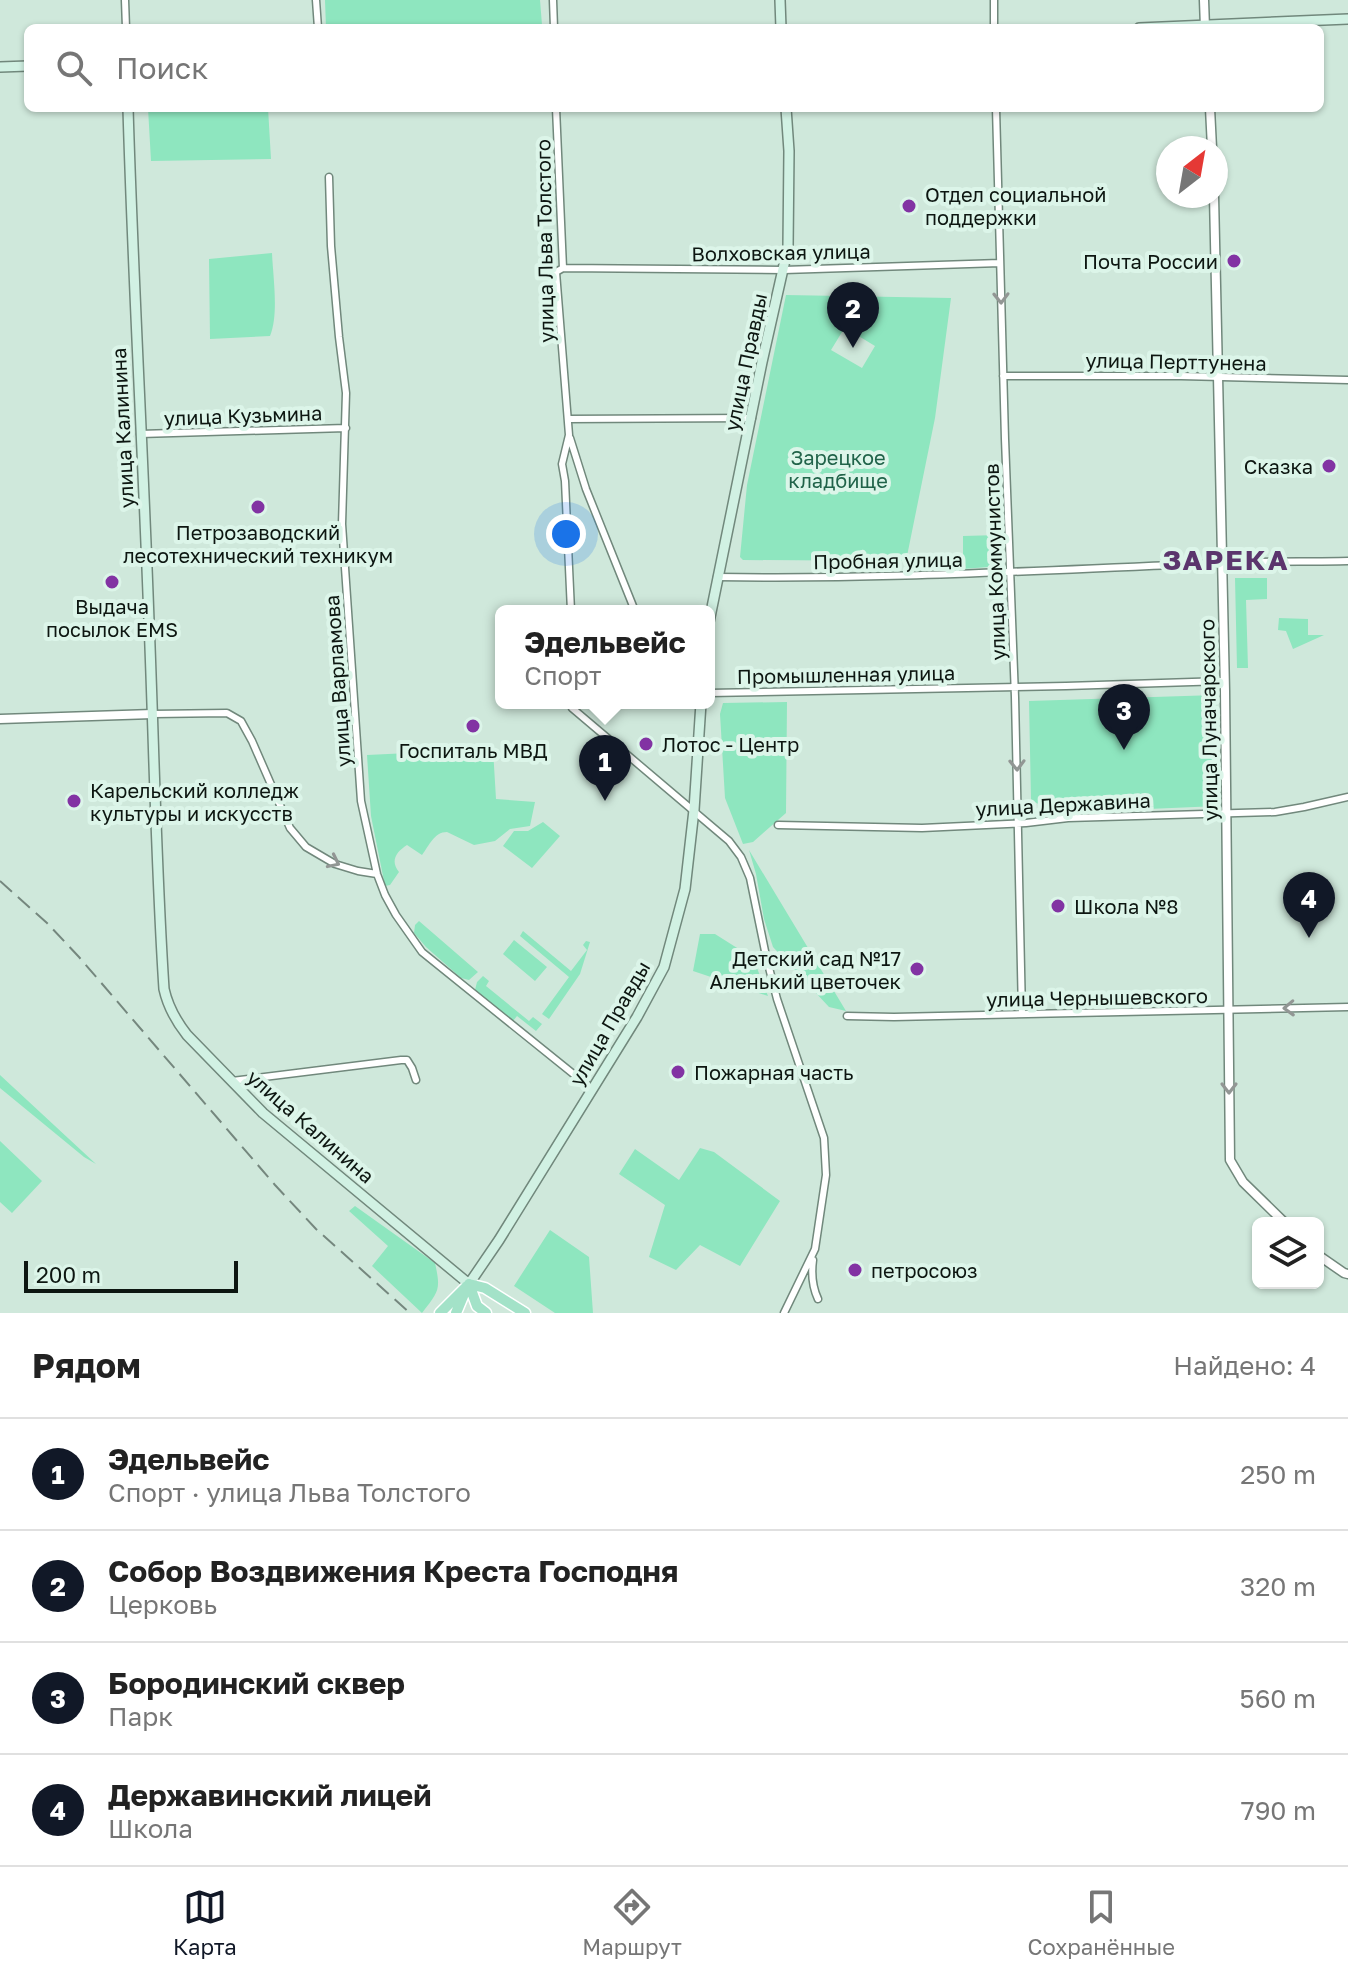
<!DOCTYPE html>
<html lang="ru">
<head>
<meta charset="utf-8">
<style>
  :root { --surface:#fff; --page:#f2f2f2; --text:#222; --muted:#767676; --line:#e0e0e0; --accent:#111827 }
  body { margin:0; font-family:"Golos Text",sans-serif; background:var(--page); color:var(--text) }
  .controls { position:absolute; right:24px; bottom:24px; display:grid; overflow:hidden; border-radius:12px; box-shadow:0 2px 6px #0004 }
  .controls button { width:72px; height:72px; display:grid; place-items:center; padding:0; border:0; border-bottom:2px solid var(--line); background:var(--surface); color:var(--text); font:40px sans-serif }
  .compass { position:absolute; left:1156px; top:136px; width:72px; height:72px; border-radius:50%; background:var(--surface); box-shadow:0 2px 6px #0004; rotate:31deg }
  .scale { position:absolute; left:24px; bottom:20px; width:214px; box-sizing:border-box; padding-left:8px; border:4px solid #0d1611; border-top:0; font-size:22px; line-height:28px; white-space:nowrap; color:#0d1611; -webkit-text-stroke:6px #dcf5e9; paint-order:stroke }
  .you { position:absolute; left:566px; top:534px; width:28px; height:28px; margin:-20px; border:6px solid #fff; border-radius:50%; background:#1a73e8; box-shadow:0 0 0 12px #1a73e833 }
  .badge { display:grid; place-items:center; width:52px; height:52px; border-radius:50%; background:var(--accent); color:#fff; font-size:26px; font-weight:700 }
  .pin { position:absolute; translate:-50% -66px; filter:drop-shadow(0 2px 4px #0008) }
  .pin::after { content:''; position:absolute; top:42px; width:28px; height:24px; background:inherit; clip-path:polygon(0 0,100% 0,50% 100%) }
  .popup { position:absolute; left:495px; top:605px; width:220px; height:104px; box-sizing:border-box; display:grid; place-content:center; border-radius:12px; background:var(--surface); filter:drop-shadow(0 2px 6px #0005); font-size:26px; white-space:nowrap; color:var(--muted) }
  .popup b { font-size:30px; color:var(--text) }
  .popup::after { content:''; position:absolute; left:50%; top:100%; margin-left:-16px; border:16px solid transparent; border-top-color:var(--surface) }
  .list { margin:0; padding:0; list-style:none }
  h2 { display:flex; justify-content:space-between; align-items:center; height:104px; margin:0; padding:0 32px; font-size:34px }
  h2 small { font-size:26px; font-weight:400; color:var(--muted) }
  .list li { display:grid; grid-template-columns:52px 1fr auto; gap:24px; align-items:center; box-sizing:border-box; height:112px; padding:0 32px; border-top:2px solid var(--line) }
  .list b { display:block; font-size:30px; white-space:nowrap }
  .list p { margin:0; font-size:26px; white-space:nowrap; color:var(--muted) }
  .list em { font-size:26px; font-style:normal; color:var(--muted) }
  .icon { flex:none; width:44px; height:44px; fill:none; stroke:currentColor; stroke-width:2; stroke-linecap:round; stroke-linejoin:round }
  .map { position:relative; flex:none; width:1348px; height:1313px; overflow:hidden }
  .search { position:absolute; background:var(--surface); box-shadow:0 2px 6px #0004; left:24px; right:24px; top:24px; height:88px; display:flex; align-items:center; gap:20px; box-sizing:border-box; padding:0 28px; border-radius:12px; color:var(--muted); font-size:30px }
  .sheet { height:552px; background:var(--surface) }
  nav { display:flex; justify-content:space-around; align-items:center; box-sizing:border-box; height:112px; border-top:2px solid var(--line); background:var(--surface); font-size:22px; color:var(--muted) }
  nav a { display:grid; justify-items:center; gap:4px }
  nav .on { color:var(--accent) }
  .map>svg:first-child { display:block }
  .green { fill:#8ee6bf; fill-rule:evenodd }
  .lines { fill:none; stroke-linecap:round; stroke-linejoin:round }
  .minor-casing { stroke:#71887c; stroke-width:9 }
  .tertiary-casing { stroke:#71887c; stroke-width:11 }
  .secondary-casing { stroke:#71887c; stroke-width:12 }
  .primary-casing { stroke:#fff; stroke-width:13 }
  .minor { stroke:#fff; stroke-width:6 }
  .tertiary { stroke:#fff; stroke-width:8 }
  .secondary { stroke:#d1f1e3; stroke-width:9 }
  .primary { stroke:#a3e2c8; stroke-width:10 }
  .rail { stroke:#75877e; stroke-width:2; stroke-dasharray:16 8; stroke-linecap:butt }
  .oneway { stroke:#929694 }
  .poi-dot { fill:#8233a3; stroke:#dcf5e9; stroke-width:3 }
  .labels { text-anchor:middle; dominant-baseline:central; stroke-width:8; stroke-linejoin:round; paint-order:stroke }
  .poi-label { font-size:20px; fill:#0d1611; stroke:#dcf5e9; text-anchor:start }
  .street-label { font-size:20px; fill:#0d1611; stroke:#dcf5e9 }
  .park-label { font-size:20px; fill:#206349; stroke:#dcf5e9 }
  .district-label { font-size:28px; font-weight:bold; letter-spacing:2px; fill:#5b356d; stroke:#dcf5e9 }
</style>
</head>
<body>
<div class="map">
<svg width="1348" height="1313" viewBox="0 0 1348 1313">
  <rect width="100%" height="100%" fill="#cfe8db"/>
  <path class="green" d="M 325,0 L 540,0 L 542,25 L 549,26 L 549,28 L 326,28 Z
    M 148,108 L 268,108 L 271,159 L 151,161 Z
    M 272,253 C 273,277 279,314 270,336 L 210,339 L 209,259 Z
    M 786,295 L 951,298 L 935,418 L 906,561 L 743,560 L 740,557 L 747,485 ZM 847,329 L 875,346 L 862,368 L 831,350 L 842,332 Z
    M 999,535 L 1000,566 L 963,569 L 963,536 Z
    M 1267,578 L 1267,599 L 1246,600 L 1248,668 L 1237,668 L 1235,578 Z
    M 1279,618 L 1308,619 L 1308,635 L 1324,635 L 1293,649 L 1286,631 L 1278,630 Z
    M 1216,695 L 1218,806 L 1055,813 L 1031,800 L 1029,701 Z
    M 787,702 L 786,813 L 753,842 L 743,844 L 725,798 L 720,714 L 723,703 Z
    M 493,749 L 496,799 L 535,802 L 530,826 L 510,829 L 495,841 L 474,845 L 447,832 C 434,832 429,846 422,855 L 407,845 C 396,852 390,861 399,872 L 390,885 L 385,886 L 371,816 L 367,755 Z
    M 543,822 L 560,836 L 532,868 L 503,846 L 514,831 L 528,831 Z
    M 749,850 L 846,1011 L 829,1007 L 773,947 L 764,919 L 756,874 Z
    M 419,921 L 478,972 L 469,980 L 461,978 L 426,947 L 414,933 L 415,925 Z
    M 523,931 L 571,971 L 587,950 L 583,945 L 586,941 L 590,942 L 580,974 L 549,1019 L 542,1014 L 569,977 L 520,936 Z
    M 700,934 L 715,934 L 753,958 L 768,996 L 693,971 Z
    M 514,940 L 547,967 L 535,981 L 503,954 Z
    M 483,976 L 489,981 L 486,986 L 529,1021 L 533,1017 L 542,1024 L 536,1031 L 517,1016 L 513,1021 L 475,990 L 477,982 Z
    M 0,1075 L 96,1164 L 84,1157 L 0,1088 Z
    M 0,1141 L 42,1181 L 12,1213 L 0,1202 Z
    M 700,1148 L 714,1152 L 780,1201 L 740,1266 L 700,1245 L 676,1270 L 649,1257 L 665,1205 L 619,1174 L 635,1149 L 679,1180 Z
    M 355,1206 L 435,1263 C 441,1290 439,1291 422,1313 L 372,1266 L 388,1246 L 349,1211 Z
    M 550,1230 L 589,1257 L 593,1313 L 555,1313 L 514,1286 Z"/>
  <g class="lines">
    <defs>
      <path id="minor" d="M 125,0 L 126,28
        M 316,0 L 318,28
        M 553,0 L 554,28
        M 994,0 L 994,28
        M 556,108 L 563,268 L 556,272 L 569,435 L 562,464 L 565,481 L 571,611
        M 996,108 L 1005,439 L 1015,697 L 1022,1014
        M 329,177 L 331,246 L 339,337 L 346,393 L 342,524 L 361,801 L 377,874 L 385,895 L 396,915 L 422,952 L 592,1089
        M 563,268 L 784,270 L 1000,263
        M 1003,376 L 1181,376 L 1348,380
        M 568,419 L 752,418
        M 140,434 L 346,428
        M 570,438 L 586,489 L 635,611
        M 717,577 C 887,580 1057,569 1227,563 C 1267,561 1308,562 1348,561
        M 709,693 L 1066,686 L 1224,681
        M 573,703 L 572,708 L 729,841 L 741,857 L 750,878 L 766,956 L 777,999 L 824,1138 L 826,1175 L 815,1249 L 784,1313
        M 153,714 L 227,713 L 241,721 L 252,741 L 290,828 L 306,847 L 335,864 L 358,871 L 377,874
        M 778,825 L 922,828 L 1026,823 L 1068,818 L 1275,812 L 1304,807 L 1348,797
        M 847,1016 L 894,1017 L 1348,1007
        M 232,1081 L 401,1060 L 407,1060 L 412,1068 L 416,1080
        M 813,1260 C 811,1275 812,1286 818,1299"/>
      <path id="tertiary" d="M 1204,0 L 1205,28
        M 1210,108 L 1212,148
        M 1214,196 L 1225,691 L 1230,1160 L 1243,1182 L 1285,1223
        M 0,719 L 153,714
        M 1318,1255 L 1344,1273 L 1348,1274"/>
      <path id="secondary" d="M 780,0 L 781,28
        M 1139,28 L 1348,19
        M 0,67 L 28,66
        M 128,108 C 133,279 143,450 149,621 C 154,744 156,867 164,989 C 168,1007 176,1021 187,1035 L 263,1113 L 469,1284 L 499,1240 L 637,1017 L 664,967 L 685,889 L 694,810 L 701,703
        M 709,622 L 762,362 L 788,247 L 789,151 L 786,108"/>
      <path id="primary" d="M 469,1284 L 485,1288 L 525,1313
        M 469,1284 L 477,1306 L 486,1313
        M 440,1313 L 469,1284
        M 456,1313 L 466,1289"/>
    </defs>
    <use href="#minor" class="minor-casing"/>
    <use href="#tertiary" class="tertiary-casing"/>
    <use href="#secondary" class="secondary-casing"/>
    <use href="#primary" class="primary-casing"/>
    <use href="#minor" class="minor"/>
    <use href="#tertiary" class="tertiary"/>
    <use href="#secondary" class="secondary"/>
    <use href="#primary" class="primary"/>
    <path class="rail" d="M 0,881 L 47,923 L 79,957 L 275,1185 L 316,1229 L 410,1313"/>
  </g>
  <defs><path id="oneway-chevron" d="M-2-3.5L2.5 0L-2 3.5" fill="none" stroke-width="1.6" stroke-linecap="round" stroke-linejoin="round" transform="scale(2)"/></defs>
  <g class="oneway">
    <use href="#oneway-chevron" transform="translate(1001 298) rotate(89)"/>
    <use href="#oneway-chevron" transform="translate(1017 765) rotate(89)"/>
    <use href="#oneway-chevron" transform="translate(334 862) rotate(26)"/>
    <use href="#oneway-chevron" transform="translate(1289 1008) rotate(178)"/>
    <use href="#oneway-chevron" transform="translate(1229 1088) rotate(90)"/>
  </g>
  <g class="poi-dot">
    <circle cx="909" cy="206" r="8"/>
    <circle cx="1234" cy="261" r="8"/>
    <circle cx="1329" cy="466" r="8"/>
    <circle cx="258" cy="507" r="8"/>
    <circle cx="112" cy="582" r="8"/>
    <circle cx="473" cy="726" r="8"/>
    <circle cx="646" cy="744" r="8"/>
    <circle cx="74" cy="801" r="8"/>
    <circle cx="1058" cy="906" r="8"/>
    <circle cx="917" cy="969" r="8"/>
    <circle cx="678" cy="1072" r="8"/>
    <circle cx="855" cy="1270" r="8"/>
  </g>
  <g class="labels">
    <g class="poi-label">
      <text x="925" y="194">Отдел социальной<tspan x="925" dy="23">поддержки</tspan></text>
      <text x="1218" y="261" text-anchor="end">Почта России</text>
      <text x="1313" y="466" text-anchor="end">Сказка</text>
      <text x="258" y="532" text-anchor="middle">Петрозаводский<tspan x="258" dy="23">лесотехнический техникум</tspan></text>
      <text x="112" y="606" text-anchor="middle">Выдача<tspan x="112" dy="23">посылок EMS</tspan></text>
      <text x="662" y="744">Лотос - Центр</text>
      <text x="473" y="750" text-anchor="middle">Госпиталь МВД</text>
      <text x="90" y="790">Карельский колледж<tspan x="90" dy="23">культуры и искусств</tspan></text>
      <text x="1074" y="906">Школа №8</text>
      <text x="901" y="958" text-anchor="end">Детский сад №17<tspan x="901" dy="23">Аленький цветочек</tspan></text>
      <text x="694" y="1072">Пожарная часть</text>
      <text x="871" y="1270">петросоюз</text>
    </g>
    <g class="street-label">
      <text transform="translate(544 241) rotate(-91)">улица Льва Толстого</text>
      <text transform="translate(781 252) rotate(-1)">Волховская улица</text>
      <text transform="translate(1176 361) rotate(1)">улица Перттунена</text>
      <text transform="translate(745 362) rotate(-78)">улица Правды</text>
      <text transform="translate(243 415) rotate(-2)">улица Кузьмина</text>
      <text transform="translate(122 428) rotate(-93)">улица Калинина</text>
      <text transform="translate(888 560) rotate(-1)">Пробная улица</text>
      <text transform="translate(994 562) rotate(-92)">улица Коммунистов</text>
      <text transform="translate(846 674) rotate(-1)">Промышленная улица</text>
      <text transform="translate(337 681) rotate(-94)">улица Варламова</text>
      <text transform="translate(1208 720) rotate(-91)">улица Луначарского</text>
      <text transform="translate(1063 804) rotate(-3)">улица Державина</text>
      <text transform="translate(1097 997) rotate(-1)">улица Чернышевского</text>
      <text transform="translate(609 1023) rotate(-60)">улица Правды</text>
      <text transform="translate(311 1126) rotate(41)">улица Калинина</text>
    </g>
    <g class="park-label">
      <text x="838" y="457">Зарецкое<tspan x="838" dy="23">кладбище</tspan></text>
    </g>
    <g class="district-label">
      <text x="1226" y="559">ЗАРЕКА</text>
    </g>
  </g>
</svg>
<div class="controls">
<button><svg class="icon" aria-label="layers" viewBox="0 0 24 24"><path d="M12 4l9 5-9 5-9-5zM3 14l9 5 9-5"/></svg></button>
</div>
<svg class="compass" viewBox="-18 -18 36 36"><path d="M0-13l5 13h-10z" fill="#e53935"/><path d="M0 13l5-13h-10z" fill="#767676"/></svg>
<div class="scale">200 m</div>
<div class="you"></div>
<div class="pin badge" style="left:605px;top:801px">1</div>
<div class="popup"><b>Эдельвейс</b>Спорт</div>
<div class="pin badge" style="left:853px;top:348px">2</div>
<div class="pin badge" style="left:1124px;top:750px">3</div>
<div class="pin badge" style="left:1309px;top:938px">4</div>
<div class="search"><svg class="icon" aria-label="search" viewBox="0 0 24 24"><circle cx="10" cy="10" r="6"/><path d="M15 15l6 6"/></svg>Поиск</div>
</div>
<section class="sheet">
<h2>Рядом<small>Найдено: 4</small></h2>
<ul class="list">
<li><span class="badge">1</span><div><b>Эдельвейс</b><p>Спорт · улица Льва Толстого</p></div><em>250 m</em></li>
<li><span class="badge">2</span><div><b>Собор Воздвижения Креста Господня</b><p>Церковь</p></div><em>320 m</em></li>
<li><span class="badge">3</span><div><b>Бородинский сквер</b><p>Парк</p></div><em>560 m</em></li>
<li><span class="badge">4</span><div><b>Державинский лицей</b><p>Школа</p></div><em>790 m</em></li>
</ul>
</section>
<nav>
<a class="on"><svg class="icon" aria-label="map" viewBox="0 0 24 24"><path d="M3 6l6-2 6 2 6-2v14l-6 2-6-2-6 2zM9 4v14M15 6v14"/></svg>Карта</a>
<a><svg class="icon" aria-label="directions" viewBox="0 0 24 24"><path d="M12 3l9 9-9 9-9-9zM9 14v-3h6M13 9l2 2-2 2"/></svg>Маршрут</a>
<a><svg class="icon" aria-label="saved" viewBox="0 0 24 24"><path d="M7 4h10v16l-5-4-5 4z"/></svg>Сохранённые</a>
</nav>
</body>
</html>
